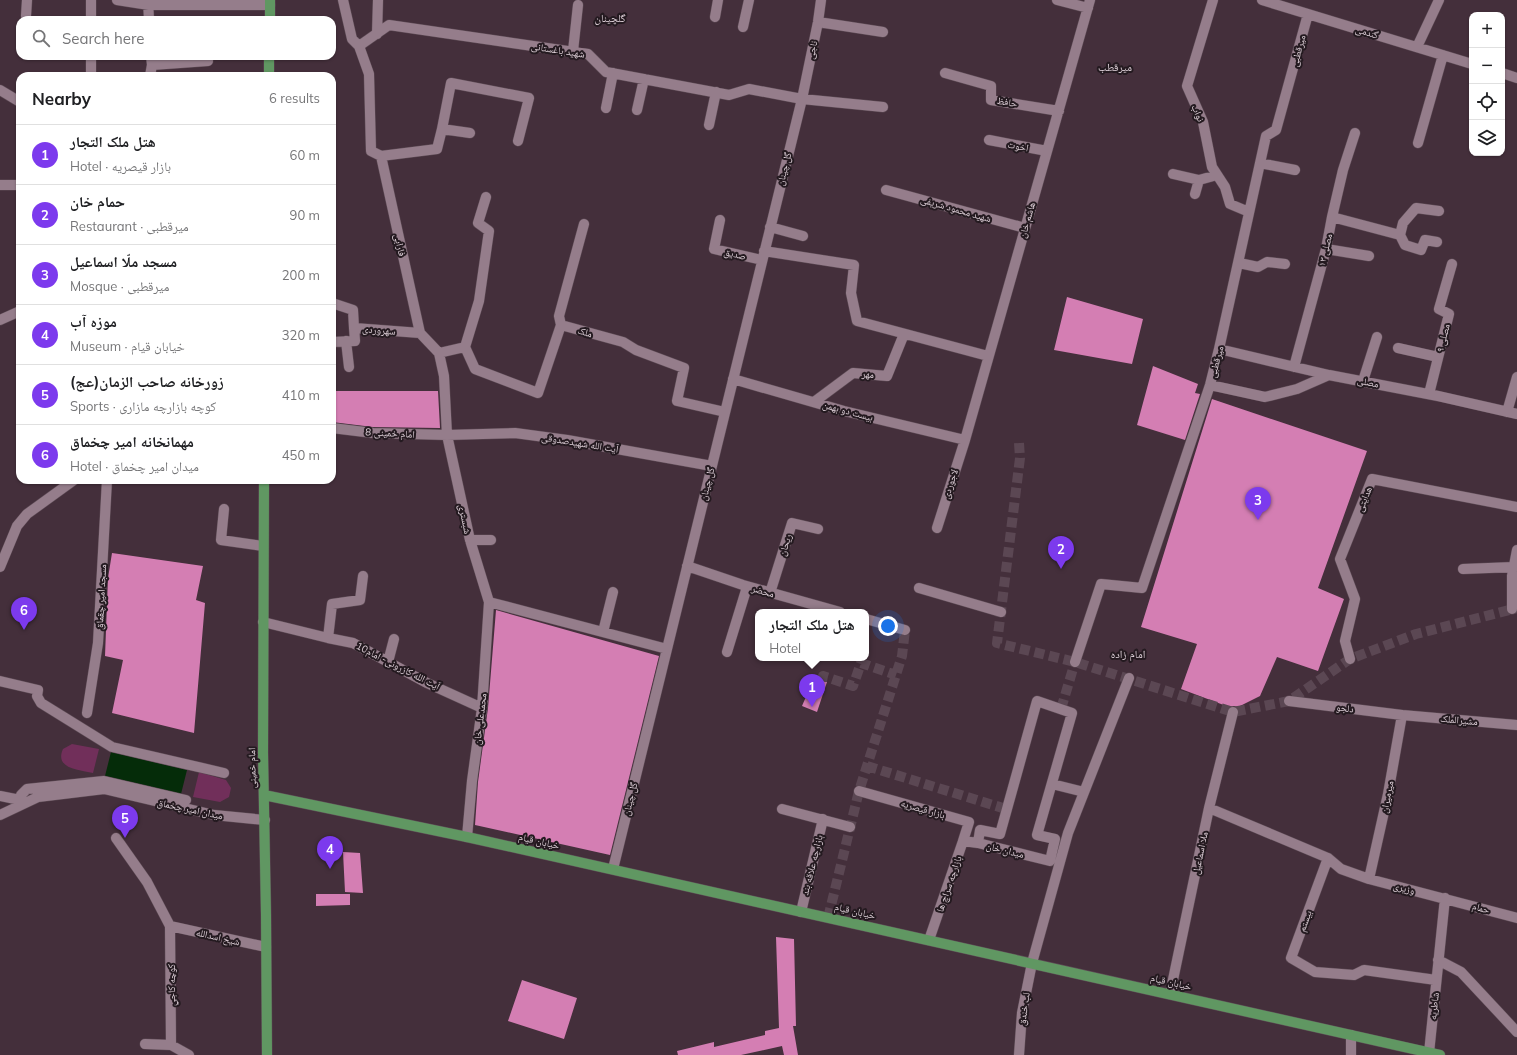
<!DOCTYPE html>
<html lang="en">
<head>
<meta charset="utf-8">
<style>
  :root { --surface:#fff; --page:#f2f2f2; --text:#202124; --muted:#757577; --line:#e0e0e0; --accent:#7c3aed }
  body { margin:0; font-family:Mulish,"Noto Naskh Arabic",sans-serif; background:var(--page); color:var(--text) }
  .controls { position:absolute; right:12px; top:12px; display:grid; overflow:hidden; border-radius:8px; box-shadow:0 1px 3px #0004 }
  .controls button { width:36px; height:36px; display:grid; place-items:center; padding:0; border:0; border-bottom:1px solid var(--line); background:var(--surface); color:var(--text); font:20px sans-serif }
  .you { position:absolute; left:888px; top:626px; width:14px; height:14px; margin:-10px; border:3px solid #fff; border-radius:50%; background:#1a73e8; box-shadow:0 0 0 6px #1a73e833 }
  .badge { display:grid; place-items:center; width:26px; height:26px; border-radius:50%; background:var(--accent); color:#fff; font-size:13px; font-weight:700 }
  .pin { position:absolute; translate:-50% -33px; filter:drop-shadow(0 1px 2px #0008) }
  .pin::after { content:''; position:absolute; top:21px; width:14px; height:12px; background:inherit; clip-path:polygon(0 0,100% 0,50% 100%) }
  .popup { position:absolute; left:755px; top:609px; width:114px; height:52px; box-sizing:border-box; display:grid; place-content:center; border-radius:8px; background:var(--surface); filter:drop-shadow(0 1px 3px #0005); font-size:13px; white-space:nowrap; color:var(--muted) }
  .popup b { font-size:15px; color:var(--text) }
  .popup::after { content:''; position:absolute; left:50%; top:100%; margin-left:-8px; border:8px solid transparent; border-top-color:var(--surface) }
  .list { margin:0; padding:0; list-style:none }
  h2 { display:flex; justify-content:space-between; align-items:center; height:52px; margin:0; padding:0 16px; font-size:17px }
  h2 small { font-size:13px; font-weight:400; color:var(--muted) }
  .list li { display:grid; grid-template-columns:26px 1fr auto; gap:12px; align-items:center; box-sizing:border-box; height:60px; padding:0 16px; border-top:1px solid var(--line) }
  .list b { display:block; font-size:15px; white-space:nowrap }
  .list p { margin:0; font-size:13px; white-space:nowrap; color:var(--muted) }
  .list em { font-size:13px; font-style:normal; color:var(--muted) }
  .icon { flex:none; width:22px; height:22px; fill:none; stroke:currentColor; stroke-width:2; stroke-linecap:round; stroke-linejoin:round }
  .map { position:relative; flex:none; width:1517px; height:1055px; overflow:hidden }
  .search { position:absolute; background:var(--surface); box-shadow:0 1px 3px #0004; left:16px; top:16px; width:320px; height:44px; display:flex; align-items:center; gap:10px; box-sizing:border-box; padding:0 14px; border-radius:12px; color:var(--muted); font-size:15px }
  .panel { position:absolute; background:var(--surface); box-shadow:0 1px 3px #0004; left:16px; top:72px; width:320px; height:412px; border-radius:12px }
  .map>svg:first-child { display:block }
  .green { fill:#712f5a }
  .water { fill:#052c09 }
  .building { fill:#d47eb3 }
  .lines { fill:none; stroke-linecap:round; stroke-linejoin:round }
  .minor-tunnel { stroke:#5b4753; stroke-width:10; stroke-dasharray:10 5; stroke-linecap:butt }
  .minor-casing { stroke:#5d4b55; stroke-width:11 }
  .major-casing { stroke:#5d4b55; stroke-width:11 }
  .minor { stroke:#957d8b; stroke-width:10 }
  .major { stroke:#609762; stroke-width:10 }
  .labels { text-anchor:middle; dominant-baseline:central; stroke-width:4; stroke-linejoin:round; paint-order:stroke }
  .street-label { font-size:10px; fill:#dfd1d9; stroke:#241a20 }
  .neighbourhood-label { font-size:11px; fill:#dfd1d9; stroke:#241a20 }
</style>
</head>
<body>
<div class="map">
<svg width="1517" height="1055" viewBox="0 0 1517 1055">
  <rect width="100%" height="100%" fill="#442f3b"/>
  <path class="green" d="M 72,744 L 99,749 L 93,773 C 80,770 54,769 63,749 Z
    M 199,772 L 226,780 L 231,788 L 229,797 L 220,802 L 193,797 Z"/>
  <path class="water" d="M 111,752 L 187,770 L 181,794 L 105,776 Z"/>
  <path class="building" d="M 1067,297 L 1143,319 L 1132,364 L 1054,350 Z
    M 1153,366 L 1198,384 L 1195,393 L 1200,394 L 1185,440 L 1137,425 Z
    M 332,391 L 438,391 L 440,428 L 373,427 L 332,422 Z
    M 1212,399 L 1367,451 L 1318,588 L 1344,599 L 1318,671 L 1277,657 L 1260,696 L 1238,707 L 1234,706 L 1229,707 L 1181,689 L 1197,644 L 1141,627 Z
    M 112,553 L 203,566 L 196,600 L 205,603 L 194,733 L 112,713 L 123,660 L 105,656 L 108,578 Z
    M 496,610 L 659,656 L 610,855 L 475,825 L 478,782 L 488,708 Z
    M 814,678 L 827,682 L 817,712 L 802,706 Z
    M 343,852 L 360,853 L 363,893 L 345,892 Z
    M 316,894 L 350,894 L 350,905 L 316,906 Z
    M 776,937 L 794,939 L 796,1026 L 793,1026 L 798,1055 L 784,1055 L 782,1046 L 741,1055 L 678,1055 L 677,1051 L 714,1042 L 714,1047 L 765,1035 L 765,1031 L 779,1028 Z
    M 522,980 L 577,998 L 564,1039 L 508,1021 Z"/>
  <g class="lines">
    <path class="minor-tunnel" d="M 1019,443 L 1020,458 L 997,643 L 1075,662 L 1233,712 L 1289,701 L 1350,659 L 1416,634 L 1517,608
      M 822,681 L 823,676 L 853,686 L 861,663 L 896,675
      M 1061,709 L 1075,662
      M 867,766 L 1006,809
      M 828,918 L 859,791 L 902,656 L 905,630"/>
    <defs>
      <path id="minor" d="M 91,0 L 91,20
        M 117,0 L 149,5 L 270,5
        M 148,0 L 149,20
        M 343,0 L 352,39 L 359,46 L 369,74 L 371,151 L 381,156 L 420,333
        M 1057,0 L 1088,8
        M 1213,0 L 1187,86 L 1203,122 L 1212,167 L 1225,187 L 1230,204 L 1249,212
        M 1262,0 L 1472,64
        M 26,16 L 27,0
        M 715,17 L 718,0
        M 818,22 L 883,32
        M 743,27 L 749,0
        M 377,34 L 378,0
        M 359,46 L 389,25 L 588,54 L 606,72 L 729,95 L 749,89 L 802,99 L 883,107
        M 1417,47 L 1439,0
        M 573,51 L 578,5
        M 152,65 L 208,61
        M 945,73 L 991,86 L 991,100 L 1059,111
        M 1502,73 L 1517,78
        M 91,76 L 91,56
        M 150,76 L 152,65 L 151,56
        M 0,90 L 20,102
        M 606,108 L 613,73
        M 637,110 L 644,79
        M 709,125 L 716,92
        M 442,129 L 451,83 L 529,98 L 518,141
        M 989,140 L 1047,151
        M 1418,143 L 1443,55
        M 381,156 L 437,149 L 442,129 L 470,133
        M 1260,163 L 1295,170
        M 1173,174 L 1199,180 L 1217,175
        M 0,185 L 20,185
        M 886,190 L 1025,228
        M 1195,194 L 1199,180
        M 1332,217 L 1400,235 L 1403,223 L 1416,208 L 1439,211
        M 720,220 L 714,249 L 762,260
        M 770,227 L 803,236
        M 1400,235 L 1405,245 L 1421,250 L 1425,240 L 1437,242
        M 1326,249 L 1369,256
        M 764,251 L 854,265 L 851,293 L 857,321 L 988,356
        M 1239,263 L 1258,267 L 1267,262 L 1285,264
        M 332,303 L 353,310 L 354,328 L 420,333
        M 0,320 L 20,311
        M 561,325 L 559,316 L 584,224
        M 420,333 L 439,353 L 444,376 L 447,435 L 470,540 L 489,602 L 482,708 L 472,781 L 467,837
        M 346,341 L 349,367
        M 332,342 L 355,341 L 354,328
        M 465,347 L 475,369 L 538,393 L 561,325 L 623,342 L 636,350 L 684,368 L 677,401 L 725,412
        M 1398,348 L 1438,357
        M 1219,349 L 1329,375 L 1438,396 L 1517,414
        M 439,353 L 465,347 L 479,301 L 489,231 L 478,223 L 486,197
        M 1294,367 L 1326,249 L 1332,217 L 1343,170 L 1355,133
        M 733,379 L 844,411 L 965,440
        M 1363,381 L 1377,337
        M 1210,385 L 1265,397 L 1297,389 L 1329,375
        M 1429,394 L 1449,314 L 1439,309 L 1452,264
        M 814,402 L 853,373 L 887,376 L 904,334
        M 1507,412 L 1517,377
        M 332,428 L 373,433 L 447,435 L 515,433 L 567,440 L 712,466
        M 224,509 L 221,540 L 263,546
        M 937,528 L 965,440 L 1090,0
        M 470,540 L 491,540
        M 687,566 L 743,585 L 840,612
        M 0,567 L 17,526 L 27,514 L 74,480
        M 1463,569 L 1514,567
        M 919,588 L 1001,612
        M 770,593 L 792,523 L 818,529
        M 489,602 L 667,649
        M 1512,609 L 1512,576 L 1517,550
        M 866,619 L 905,630
        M 263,622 L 328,638 L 353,643 L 427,683 L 482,708
        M 603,632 L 613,592
        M 328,638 L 332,604 L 360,600 L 363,576
        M 727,652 L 747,587
        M 1350,659 L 1345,641 L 1355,599 L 1340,559 L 1372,479 L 1517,507
        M 388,662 L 394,639
        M 1075,662 L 1101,584 L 1142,588 L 1210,385 L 1219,349 L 1266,136 L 1276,130 L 1308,14
        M 0,681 L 38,690 L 37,696 L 41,703 L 112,747 L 224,773
        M 1037,701 L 1072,713 L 1037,835 L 1055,839 L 1050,861 L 978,843 L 980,830 L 1000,834 Z
        M 1289,701 L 1402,715 L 1517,725
        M 87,713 L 98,643 L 107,480
        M 1052,784 L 1084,792
        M 859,791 L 969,822 L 963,841
        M 0,796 L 20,800 L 21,795 L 27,789 L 104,781 L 186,800
        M 1209,808 L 1328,858 L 1341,869 L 1369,879 L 1517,918
        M 782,809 L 850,827
        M 0,815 L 38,797 L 104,789 L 214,815 L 265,820
        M 116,838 L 147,882 L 170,926 L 171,1045
        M 1328,858 L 1291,958 L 1315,972 L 1354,975 L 1364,970 L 1436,980
        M 613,869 L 802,99 L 818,22 L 821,0
        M 1369,879 L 1388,794 L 1402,715
        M 801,912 L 823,819
        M 170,926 L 266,947
        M 929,940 L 963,841 L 978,843
        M 1438,960 L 1461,972 L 1517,1032
        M 1170,994 L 1209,808 L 1233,712
        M 1351,1035 L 1351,1055
        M 145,1044 L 171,1045 L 189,1055
        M 1429,1053 L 1445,898
        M 1019,1055 L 1022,1013 L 1032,963 L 1068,833 L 1129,678"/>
      <path id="major" d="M 270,20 L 270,0
        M 269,76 L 269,56
        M 264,480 L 263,753 L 266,915 L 267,1055
        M 264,795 L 467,837 L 1440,1055"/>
    </defs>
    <use href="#minor" class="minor-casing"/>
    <use href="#major" class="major-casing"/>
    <use href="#minor" class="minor"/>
    <use href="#major" class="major"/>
  </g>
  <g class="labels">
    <g class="street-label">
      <text transform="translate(1367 32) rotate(17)">گندمی</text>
      <text transform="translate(558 50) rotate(9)">شهید باغستانی</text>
      <text transform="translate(812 50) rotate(-78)">ناجی</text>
      <text transform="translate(1298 51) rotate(-75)">میرقطبی</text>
      <text transform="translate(1007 102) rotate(9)">حافظ</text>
      <text transform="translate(1198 113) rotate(67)">نواب</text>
      <text transform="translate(1018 146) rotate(11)">اخوت</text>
      <text transform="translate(784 169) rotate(-76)">گل چینان</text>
      <text transform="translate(956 209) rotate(16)">شهید محمود شریفی</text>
      <text transform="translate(1027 220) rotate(-74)">هاشم خان</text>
      <text transform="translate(400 245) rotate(77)">فارابی</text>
      <text transform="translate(1325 250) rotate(-77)">مصلی ۱۳</text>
      <text transform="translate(735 254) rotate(13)">صدیق</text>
      <text transform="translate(379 330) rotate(5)">سهروردی</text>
      <text transform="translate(585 332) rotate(16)">ملک</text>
      <text transform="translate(1443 338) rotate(-76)">مصلی ۹</text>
      <text transform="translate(1216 362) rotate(-75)">میرقطبی</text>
      <text transform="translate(868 374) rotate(5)">مهر</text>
      <text transform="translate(1368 382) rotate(11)">مصلی</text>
      <text transform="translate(848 411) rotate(15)">بیست دو بهمن</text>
      <text transform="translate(390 433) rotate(3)">امام خمینی 8</text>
      <text transform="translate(580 443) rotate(9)">آیت الله شهیدصدوقی</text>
      <text transform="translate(707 484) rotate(-76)">گل چینان</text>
      <text transform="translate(950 484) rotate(-72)">لاجوردی</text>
      <text transform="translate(1364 499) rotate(-68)">هدایتی</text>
      <text transform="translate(465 519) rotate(78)">شبستری</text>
      <text transform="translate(785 545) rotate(-73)">ریحان</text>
      <text transform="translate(763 591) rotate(16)">محضر</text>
      <text transform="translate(101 597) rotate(-87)">مسجد امیر چقماق</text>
      <text transform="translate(398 666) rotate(27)">آیت الله کازرونی- امام10</text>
      <text transform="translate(1345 708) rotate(7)">دلجو</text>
      <text transform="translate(480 719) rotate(-83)">محمدعلی خان</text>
      <text transform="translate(1459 720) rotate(5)">مشیرالملک</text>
      <text transform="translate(252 768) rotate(-91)">امام خمینی</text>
      <text transform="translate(1387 797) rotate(-79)">میرمیران</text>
      <text transform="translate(630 799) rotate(-76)">گل چینان</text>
      <text transform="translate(190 809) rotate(12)">میدان امیر چخماق</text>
      <text transform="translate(923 809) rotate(16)">بازار قیصریه</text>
      <text transform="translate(539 841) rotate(13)">خیابان قیام</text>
      <text transform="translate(1005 850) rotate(14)">میدان خان</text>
      <text transform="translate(1200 853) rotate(-78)">ملا اسماعیل</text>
      <text transform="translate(812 865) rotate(-76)">بازارچه علاقه بند</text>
      <text transform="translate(949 884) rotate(-71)">بازارچه سراچ ها</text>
      <text transform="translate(1404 888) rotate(15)">وزیری</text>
      <text transform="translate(1481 908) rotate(15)">حمام</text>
      <text transform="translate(855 911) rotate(13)">خیابان قیام</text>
      <text transform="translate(1305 921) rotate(-70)">بیستم</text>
      <text transform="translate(218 937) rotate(13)">شیخ اسدالله</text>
      <text transform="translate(1171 982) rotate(13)">خیابان قیام</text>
      <text transform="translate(171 985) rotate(-90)">کوچه کاجي</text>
      <text transform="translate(1434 1006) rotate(-84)">شاطریه</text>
      <text transform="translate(1024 1009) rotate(-82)">لب خندق</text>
    </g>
    <g class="neighbourhood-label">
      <text x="610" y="18">گلچینان</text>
      <text x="1115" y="67">میرقطب</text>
      <text x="1128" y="654">امام زاده</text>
    </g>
  </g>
</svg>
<div class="controls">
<button>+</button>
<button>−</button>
<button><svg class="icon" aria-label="locate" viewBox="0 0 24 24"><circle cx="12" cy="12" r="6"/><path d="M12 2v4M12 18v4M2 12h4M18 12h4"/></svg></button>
<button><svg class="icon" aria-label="layers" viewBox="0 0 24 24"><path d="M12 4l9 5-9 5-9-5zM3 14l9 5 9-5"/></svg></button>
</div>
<div class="you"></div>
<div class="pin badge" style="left:812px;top:707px">1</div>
<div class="popup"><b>هتل ملک التجار</b>Hotel</div>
<div class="pin badge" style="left:1061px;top:569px">2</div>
<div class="pin badge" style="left:1258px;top:520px">3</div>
<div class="pin badge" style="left:330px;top:869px">4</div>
<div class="pin badge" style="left:125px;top:838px">5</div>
<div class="pin badge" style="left:24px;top:630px">6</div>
<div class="search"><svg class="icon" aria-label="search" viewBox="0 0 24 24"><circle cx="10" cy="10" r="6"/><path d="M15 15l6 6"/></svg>Search here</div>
<section class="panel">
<h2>Nearby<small>6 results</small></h2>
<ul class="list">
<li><span class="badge">1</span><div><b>هتل ملک التجار</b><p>Hotel · بازار قیصریه</p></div><em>60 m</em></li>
<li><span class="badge">2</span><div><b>حمام خان</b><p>Restaurant · میرقطبی</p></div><em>90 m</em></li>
<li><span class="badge">3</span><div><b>مسجد ملّا اسماعیل</b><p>Mosque · میرقطبی</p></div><em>200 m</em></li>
<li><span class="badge">4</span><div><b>موزه آب</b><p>Museum · خیابان قیام</p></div><em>320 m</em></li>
<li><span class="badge">5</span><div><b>زورخانه صاحب الزمان(عج)</b><p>Sports · کوچه بازارچه مازاری</p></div><em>410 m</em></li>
<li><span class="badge">6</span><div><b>مهمانخانه امیر چخماق</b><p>Hotel · میدان امیر چخماق</p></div><em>450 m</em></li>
</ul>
</section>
</div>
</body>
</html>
